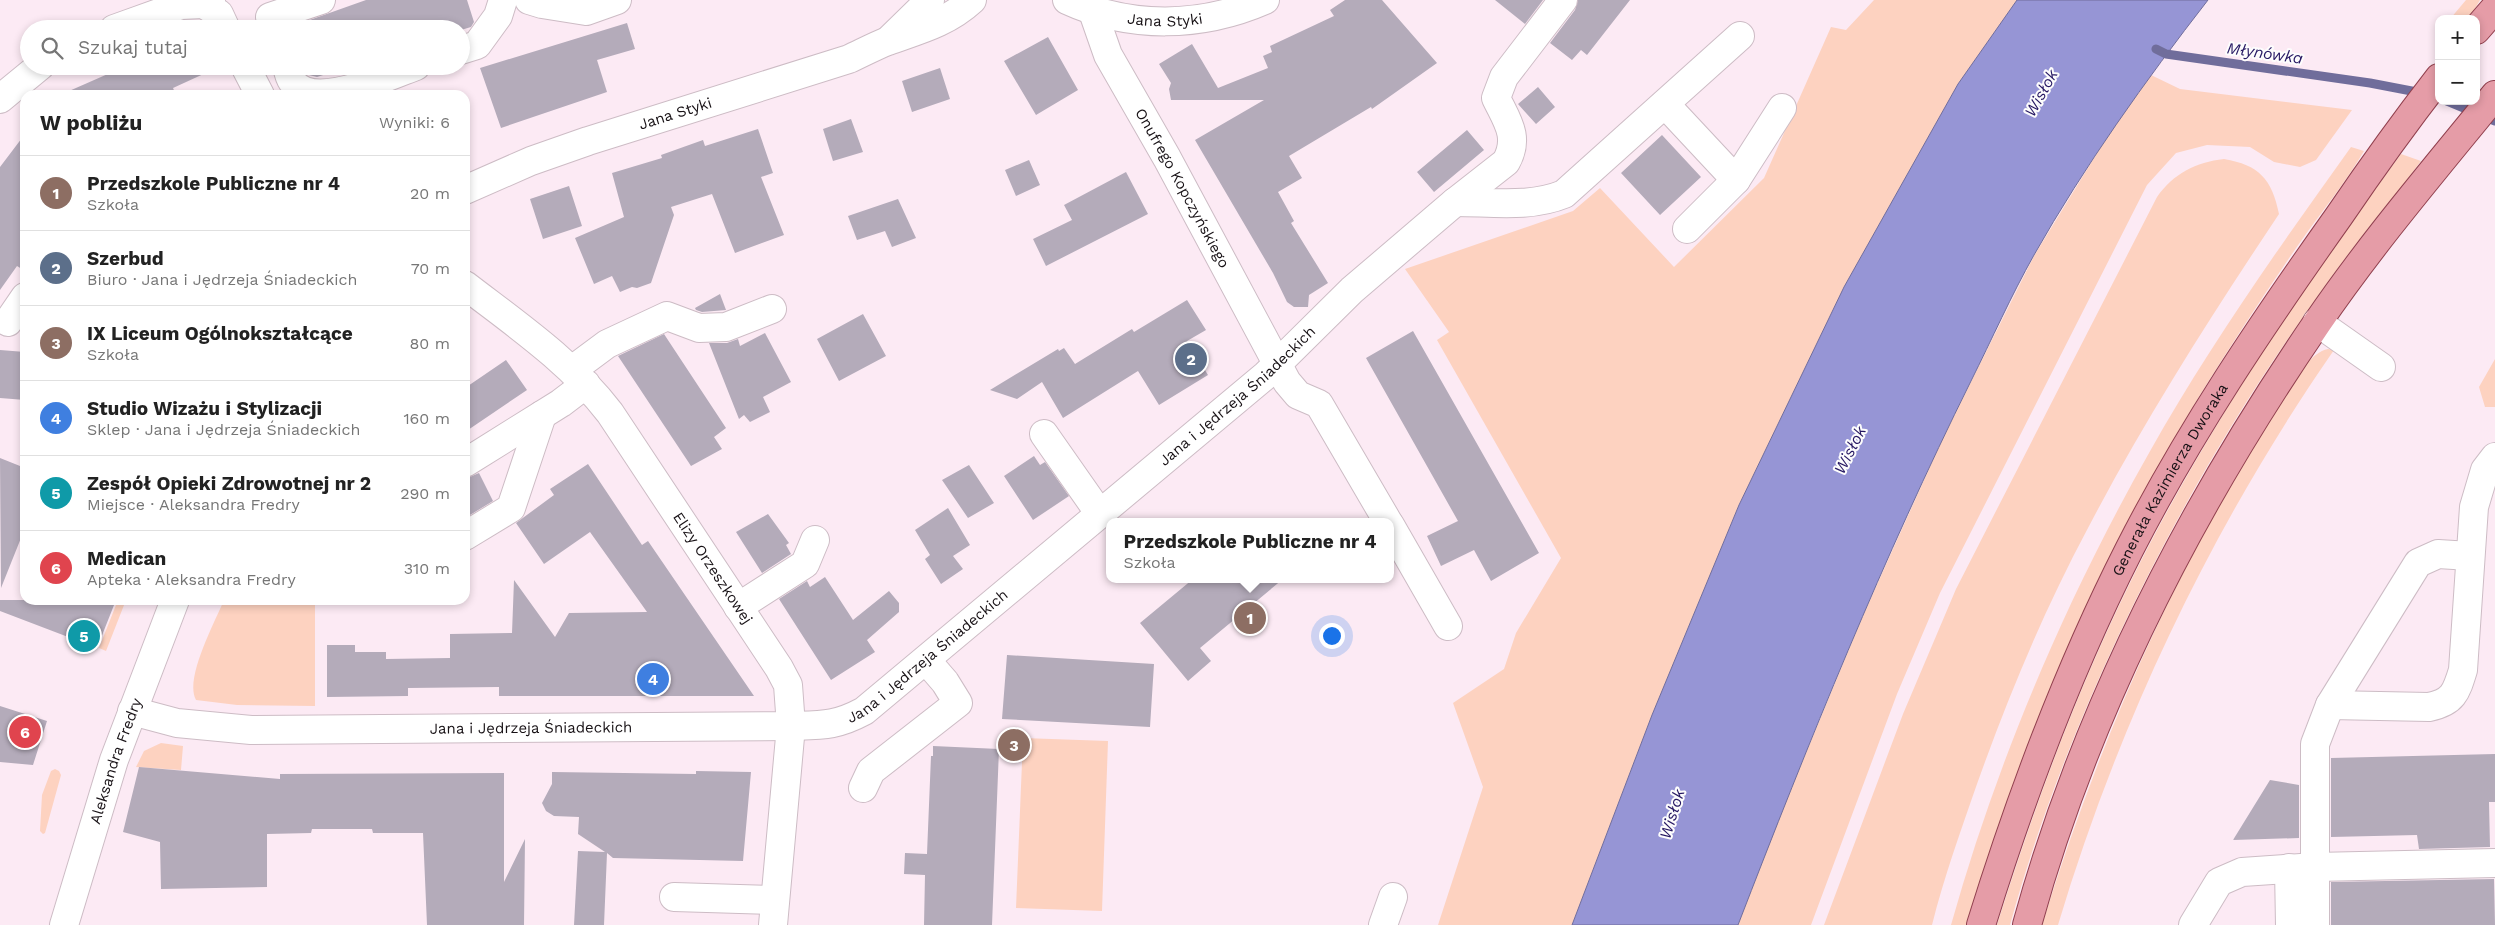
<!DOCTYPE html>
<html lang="pl">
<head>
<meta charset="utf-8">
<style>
  :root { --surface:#fff; --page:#f6f6f6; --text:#222; --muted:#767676; --line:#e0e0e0; --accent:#116262 }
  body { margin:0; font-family:"Work Sans",sans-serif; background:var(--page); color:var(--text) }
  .controls { position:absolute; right:15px; top:15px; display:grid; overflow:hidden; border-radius:10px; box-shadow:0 2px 8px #0003 }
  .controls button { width:45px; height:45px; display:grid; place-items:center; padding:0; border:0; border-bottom:1px solid var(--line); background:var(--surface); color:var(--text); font:25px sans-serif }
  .you { position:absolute; left:1331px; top:635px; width:18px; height:18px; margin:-12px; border:4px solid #fff; border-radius:50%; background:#1a73e8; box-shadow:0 0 0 8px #1a73e833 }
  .badge { display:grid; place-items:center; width:32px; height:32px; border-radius:50%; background:var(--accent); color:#fff; font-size:16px; font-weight:700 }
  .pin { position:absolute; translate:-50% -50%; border:2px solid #fff; box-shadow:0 1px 5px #0006 }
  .popup { position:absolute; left:1106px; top:518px; width:288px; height:65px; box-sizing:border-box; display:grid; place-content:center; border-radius:10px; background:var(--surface); filter:drop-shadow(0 1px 4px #0005); font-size:16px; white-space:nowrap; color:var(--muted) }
  .popup b { font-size:19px; color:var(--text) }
  .popup::after { content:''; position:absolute; left:50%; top:100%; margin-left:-10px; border:10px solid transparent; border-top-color:var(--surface) }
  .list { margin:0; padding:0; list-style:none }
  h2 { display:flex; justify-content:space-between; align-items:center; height:65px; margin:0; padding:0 20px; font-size:21px }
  h2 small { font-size:16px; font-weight:400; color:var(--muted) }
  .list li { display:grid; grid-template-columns:32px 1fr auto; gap:15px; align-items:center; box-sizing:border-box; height:75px; padding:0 20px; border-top:1px solid var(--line) }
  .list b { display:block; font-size:19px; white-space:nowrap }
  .list p { margin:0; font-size:16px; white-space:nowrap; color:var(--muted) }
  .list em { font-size:16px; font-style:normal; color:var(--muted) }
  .icon { flex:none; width:28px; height:28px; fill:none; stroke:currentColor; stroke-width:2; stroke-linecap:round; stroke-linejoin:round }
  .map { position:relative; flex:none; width:2495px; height:925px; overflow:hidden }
  .search { position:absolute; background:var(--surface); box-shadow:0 2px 8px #0003; left:20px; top:20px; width:450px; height:55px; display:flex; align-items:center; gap:12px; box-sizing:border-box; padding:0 18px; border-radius:28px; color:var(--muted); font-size:19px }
  .panel { position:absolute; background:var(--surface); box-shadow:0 2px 8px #0003; left:20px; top:90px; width:450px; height:515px; border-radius:15px }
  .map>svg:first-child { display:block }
  .green { fill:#fdd2c0 }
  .water { fill:#9695d5; stroke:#706d9b }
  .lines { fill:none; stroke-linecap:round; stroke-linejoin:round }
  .stream { stroke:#706d9b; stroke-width:9 }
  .building { fill:#b4abba }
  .minor-casing { stroke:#cdbcc5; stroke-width:30 }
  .major-casing { stroke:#91404e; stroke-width:30 }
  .minor { stroke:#fff; stroke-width:28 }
  .major { stroke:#e59ca7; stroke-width:28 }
  .labels { text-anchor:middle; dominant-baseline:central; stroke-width:4; stroke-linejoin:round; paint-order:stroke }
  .street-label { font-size:15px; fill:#171115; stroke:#fdfdfd }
  .water-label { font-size:16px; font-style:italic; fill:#261863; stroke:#fdfdfd }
</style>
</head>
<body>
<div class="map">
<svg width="2495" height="925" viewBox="0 0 2495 925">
  <rect width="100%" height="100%" fill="#fceaf4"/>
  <path class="green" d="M 1874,0 L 2017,0 L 1958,84 L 1844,287 L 1739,505 L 1652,715 L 1572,925 L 1438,925 L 1483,787 L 1453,703 L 1504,669 L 1516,633 L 1561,558 L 1437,340 L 1449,332 L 1405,269 L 1573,211 L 1600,188 L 1674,267 L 1764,178 L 1831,27 L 1846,30 Z
    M 2466,0 L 2480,0 L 2469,19 L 2450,19 Z
    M 2151,75 L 2180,89 L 2352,110 L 2316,160 L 2300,167 L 2274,162 L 2250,147 L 2207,145 L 2176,153 L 2147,185 L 1940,593 L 1897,694 L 1811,925 L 1738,925 L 1784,806 L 1862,618 L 1942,440 L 2034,256 L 2113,127 Z
    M 2351,147 L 2364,151 C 2346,182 2322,211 2301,241 C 2266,291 2232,343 2200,395 C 2099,561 2022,739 1967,925 L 1951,925 C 1997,761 2065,601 2149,453 C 2209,346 2280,246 2351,147 Z
    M 2401,154 L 2421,161 C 2408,179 2394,196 2380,213 C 2349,252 2320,292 2292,333 C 2173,505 2065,723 2010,925 L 1997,925 C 2034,808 2075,695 2129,585 C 2204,432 2300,291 2401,154 Z
    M 2224,159 C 2259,165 2272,179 2279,214 C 2211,316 2145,419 2088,528 C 2044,610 2008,697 1977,784 C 1961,830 1944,877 1932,925 L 1824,925 L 1903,714 L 1956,589 L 2157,197 C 2173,174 2196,162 2224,159 Z
    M 2328,349 L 2334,350 C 2212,526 2119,721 2058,925 L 2042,925 C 2098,745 2173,570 2276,411 C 2288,393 2306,353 2328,349 Z
    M 2495,359 L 2495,407 L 2485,407 L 2479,387 Z
    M 118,600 L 126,600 L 106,651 L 99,648 Z
    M 224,600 L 315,600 L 315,706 L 237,705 L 196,700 C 184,679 215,622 224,600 Z
    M 1023,738 L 1108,741 L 1102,911 L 1016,908 Z
    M 161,743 L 183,746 L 181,770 L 136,767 L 144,751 Z
    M 55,769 L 59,771 L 61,775 L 45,833 L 43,834 L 40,831 L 42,795 L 51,771 Z"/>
  <path class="water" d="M 2017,0 L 2208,0 C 2145,81 2085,165 2034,255 C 2011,296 1992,339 1971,381 C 1883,558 1809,741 1738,925 L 1572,925 L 1652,715 L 1739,505 L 1844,287 L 1958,84 Z"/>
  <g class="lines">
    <path class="stream" d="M 2156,49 L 2166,54 L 2370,83 L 2422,93
      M 2447,101 L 2495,121"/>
  </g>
  <path class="building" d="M 366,0 L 467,0 L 474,22 L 471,27 L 461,30 L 291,29 L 290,27 Z
    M 1345,0 L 1382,0 L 1437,63 L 1372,109 L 1371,107 L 1289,156 L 1302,178 L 1278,192 L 1294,221 L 1291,223 L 1328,283 L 1309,295 L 1308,307 L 1294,307 L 1287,302 L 1273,273 L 1195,140 L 1264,100 L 1171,100 L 1169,89 L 1171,83 L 1159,64 L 1192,44 L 1218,88 L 1268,68 L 1263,56 L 1272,52 L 1270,46 L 1334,16 L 1330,10 Z
    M 1495,0 L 1543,0 L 1525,24 Z
    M 1578,0 L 1630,0 L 1587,55 L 1581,50 L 1572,60 L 1550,43 L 1575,10 Z
    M 627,23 L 635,49 L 597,60 L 607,92 L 501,128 L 480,68 Z
    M 1048,37 L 1078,90 L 1036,115 L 1004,61 Z
    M 126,66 L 221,66 L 173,88 L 176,95 L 60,95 Z
    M 303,66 L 351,66 L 317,77 L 309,75 Z
    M 940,68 L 950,99 L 912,112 L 902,81 Z
    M 1538,87 L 1555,107 L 1536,124 L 1518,104 Z
    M 851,119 L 863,152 L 833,161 L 823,129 Z
    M 758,129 L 773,173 L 761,177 L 784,235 L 735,253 L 712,194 L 671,207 L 674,215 L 651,283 L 637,288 L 632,287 L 620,292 L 612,276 L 594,284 L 575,238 L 624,217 L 612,173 L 662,158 L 661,155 L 703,140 L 705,146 Z
    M 1467,130 L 1484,150 L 1434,192 L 1417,172 Z
    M 25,134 L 25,271 L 17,266 L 0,290 L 0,167 Z
    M 1662,135 L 1701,177 L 1660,215 L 1621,173 Z
    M 1029,160 L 1040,185 L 1016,196 L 1005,170 Z
    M 1126,172 L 1148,214 L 1046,266 L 1033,239 L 1072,220 L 1064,205 Z
    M 569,186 L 582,226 L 543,239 L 530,199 Z
    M 898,199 L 916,238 L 892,247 L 885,231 L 857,240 L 848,216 Z
    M 720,294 L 726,310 L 702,312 L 696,310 L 695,308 Z
    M 1187,300 L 1206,330 L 1187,341 L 1208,375 L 1159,405 L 1138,371 L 1063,418 L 1042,382 L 1017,399 L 990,390 L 1058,349 L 1059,351 L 1064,348 L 1075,364 L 1132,329 L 1134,332 Z
    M 863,314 L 886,356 L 839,381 L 817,339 Z
    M 1413,331 L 1539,553 L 1491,581 L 1474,550 L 1441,566 L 1427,536 L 1458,521 L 1366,358 Z
    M 765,333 L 791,382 L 763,397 L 770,412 L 750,422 L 744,415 L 739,419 L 709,343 L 727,343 L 738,339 L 740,346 Z
    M 664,334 L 726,428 L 714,437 L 722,449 L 691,466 L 618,356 Z
    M 0,350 L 25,352 L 25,400 L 0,398 Z
    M 506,360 L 527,390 L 465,432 L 465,388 Z
    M 1034,456 L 1040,465 L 1045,462 L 1069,496 L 1033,520 L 1004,476 Z
    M 0,458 L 25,468 L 25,528 L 1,588 Z
    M 588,464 L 642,545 L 648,541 L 754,696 L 499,696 L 499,687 L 408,688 L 408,696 L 327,697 L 327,645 L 355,645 L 355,652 L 386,652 L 386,659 L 450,658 L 450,634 L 512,633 L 514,580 L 555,637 L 569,613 L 647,612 L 590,532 L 544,564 L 516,523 L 554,495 L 550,489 Z
    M 969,465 L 994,503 L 968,518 L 942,480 Z
    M 479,473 L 493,501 L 465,518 L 465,479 Z
    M 948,508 L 970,545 L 953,556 L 963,569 L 941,584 L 925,559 L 930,555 L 915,530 Z
    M 768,514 L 789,543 L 786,545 L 791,554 L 762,573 L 736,532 Z
    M 825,577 L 853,620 L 889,591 L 899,603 L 899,612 L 867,640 L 875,652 L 831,680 L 779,599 L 807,581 L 810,587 Z
    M 1193,579 L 1283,579 L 1200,648 L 1211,661 L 1188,681 L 1140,623 Z
    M 0,600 L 116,600 L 97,648 L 0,611 Z
    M 1007,655 L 1154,664 L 1150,727 L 1002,719 Z
    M 0,706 L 47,721 L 33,765 L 0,762 Z
    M 933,746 L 999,749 L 992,925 L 924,925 L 925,875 L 904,874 L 905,853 L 927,854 L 931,756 L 933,756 Z
    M 2495,754 L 2495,802 L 2489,802 L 2490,847 L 2419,849 L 2417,835 L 2331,837 L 2331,758 Z
    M 139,767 L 280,779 L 280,774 L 504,773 L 504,882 L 525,839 L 524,925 L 427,925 L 423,833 L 373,833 L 372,829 L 312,829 L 311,833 L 267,834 L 267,887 L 161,889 L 160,842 L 123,832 Z
    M 696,771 L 751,772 L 743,861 L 613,858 L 607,853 L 604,925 L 574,925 L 578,851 L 605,852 L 578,834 L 579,817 L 554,816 L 546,811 L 542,803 L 552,784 L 552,772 L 696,774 Z
    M 2270,780 L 2299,785 L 2299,838 L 2233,840 Z
    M 2494,879 L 2495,925 L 2331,925 L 2331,882 Z"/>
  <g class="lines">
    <defs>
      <g id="minor">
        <path d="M 529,0 L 542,4 L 586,11 L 617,0"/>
        <path id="s1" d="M 1067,0 C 1130,29 1201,28 1265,0"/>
        <path d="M 204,4 L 219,14 L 226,29"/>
        <path id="s2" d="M 1093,12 L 1108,55 L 1167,158 L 1287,382 L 1298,395 L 1319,404 L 1388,522"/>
        <path d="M 114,29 L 181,5 L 204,4 L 211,0"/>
        <path d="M 274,29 L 270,17 L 321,0"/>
        <path d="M 890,39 L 930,0"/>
        <path d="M 461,50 L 477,45 L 498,16 L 503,0"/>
        <path d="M 245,66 L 260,95"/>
        <path d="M 287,66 C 288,71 289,77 292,81 C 312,112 389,76 416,66"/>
        <path d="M 0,99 L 40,66"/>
        <path d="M 1665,104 L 1736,180"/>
        <path id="s3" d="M 465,190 L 531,161 L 588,141 L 849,59 C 862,53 875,46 888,41 C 919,30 947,23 972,0"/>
        <path d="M 1455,202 C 1491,202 1530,208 1564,194 L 1740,36"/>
        <path d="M 1687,229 L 1736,180 L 1782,108"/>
        <path id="s4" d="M 465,285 C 517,325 570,361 610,413 L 779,668 L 788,685 L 791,726 L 773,925"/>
        <path d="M 8,322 L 25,297"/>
        <path d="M 2317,322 L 2381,367"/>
        <path d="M 572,370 L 607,344 L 667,316 L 699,328 L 726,327 L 772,309"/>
        <path d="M 1044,434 L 1100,514"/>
        <path d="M 465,463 L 561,403 L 586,384"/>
        <path d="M 1390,525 L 1448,626"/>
        <path d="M 465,536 L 511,508 L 542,415"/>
        <path d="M 738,607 L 805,564 L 815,540"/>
        <path d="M 2330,705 L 2429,707 C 2453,702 2456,693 2463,670 L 2474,507 L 2485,470 L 2495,457"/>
        <path id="s5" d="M 132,711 L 177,723 L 251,730 L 791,726 C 823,725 836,726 864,711 L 1266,375 L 1352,290 L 1455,202 L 1506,162 C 1520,137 1507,121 1496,98 L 1504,77 L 1563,0"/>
        <path d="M 863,788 L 871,771 L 958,703 L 945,682 L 926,660"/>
        <path d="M 2289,868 L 2290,925"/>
        <path d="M 674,897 L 775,900"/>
        <path id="s6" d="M 64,925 L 114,760 L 175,600"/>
        <path d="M 1383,925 L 1393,897"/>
        <path d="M 2193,925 L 2219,882 L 2242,872 L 2315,867 L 2495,863"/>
        <path d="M 2315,925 L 2315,744 L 2330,705 L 2418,563 L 2438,554 L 2470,556"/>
      </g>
      <g id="major">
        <path d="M 2476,30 L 2495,8"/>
        <path id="s7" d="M 1981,925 C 2021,796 2068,670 2129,550 C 2189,432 2263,323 2339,216 C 2371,169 2404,123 2439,78"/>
        <path d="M 2027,925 C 2086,710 2191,507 2317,323 C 2371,244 2434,170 2495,95"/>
      </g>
    </defs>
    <use href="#minor" class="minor-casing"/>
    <use href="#major" class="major-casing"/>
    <use href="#minor" class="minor"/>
    <use href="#major" class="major"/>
  </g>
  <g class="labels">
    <g class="street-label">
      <text stroke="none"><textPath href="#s1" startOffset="101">Jana Styki</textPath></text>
      <text stroke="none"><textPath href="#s3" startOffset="224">Jana Styki</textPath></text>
      <text stroke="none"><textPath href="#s2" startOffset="198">Onufrego Kopczyńskiego</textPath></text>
      <text stroke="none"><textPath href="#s5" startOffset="1225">Jana i Jędrzeja Śniadeckich</textPath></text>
      <text stroke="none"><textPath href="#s7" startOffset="485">Generała Kazimierza Dworaka</textPath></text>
      <text stroke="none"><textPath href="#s4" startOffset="380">Elizy Orzeszkowej</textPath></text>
      <text stroke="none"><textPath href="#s5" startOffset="820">Jana i Jędrzeja Śniadeckich</textPath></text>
      <text stroke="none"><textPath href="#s5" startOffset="401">Jana i Jędrzeja Śniadeckich</textPath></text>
      <text stroke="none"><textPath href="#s6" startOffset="172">Aleksandra Fredry</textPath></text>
    </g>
    <g class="water-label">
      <text transform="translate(2265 53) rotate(8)">Młynówka</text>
      <text transform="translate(2041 93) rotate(-61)">Wisłok</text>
      <text transform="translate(1850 450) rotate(-63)">Wisłok</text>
      <text transform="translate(1672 814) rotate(-73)">Wisłok</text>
    </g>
  </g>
</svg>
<div class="controls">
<button>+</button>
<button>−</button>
</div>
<div class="you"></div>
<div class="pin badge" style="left:1250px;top:618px;background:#8d6e63">1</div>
<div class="popup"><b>Przedszkole Publiczne nr 4</b>Szkoła</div>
<div class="pin badge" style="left:1191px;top:359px;background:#5c6f8a">2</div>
<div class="pin badge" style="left:1014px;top:745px;background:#8d6e63">3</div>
<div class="pin badge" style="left:653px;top:679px;background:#3f7fe0">4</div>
<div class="pin badge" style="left:84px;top:636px;background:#0f9aa8">5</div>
<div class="pin badge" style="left:25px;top:732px;background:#e0444e">6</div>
<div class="search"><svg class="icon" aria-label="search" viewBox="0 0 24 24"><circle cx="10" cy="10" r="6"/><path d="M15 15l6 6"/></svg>Szukaj tutaj</div>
<section class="panel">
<h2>W pobliżu<small>Wyniki: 6</small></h2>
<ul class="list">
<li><span class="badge" style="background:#8d6e63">1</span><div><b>Przedszkole Publiczne nr 4</b><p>Szkoła</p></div><em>20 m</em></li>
<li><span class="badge" style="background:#5c6f8a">2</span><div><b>Szerbud</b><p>Biuro · Jana i Jędrzeja Śniadeckich</p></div><em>70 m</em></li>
<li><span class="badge" style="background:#8d6e63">3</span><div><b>IX Liceum Ogólnokształcące</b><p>Szkoła</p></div><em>80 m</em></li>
<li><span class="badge" style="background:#3f7fe0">4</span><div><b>Studio Wizażu i Stylizacji</b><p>Sklep · Jana i Jędrzeja Śniadeckich</p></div><em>160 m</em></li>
<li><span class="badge" style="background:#0f9aa8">5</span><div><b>Zespół Opieki Zdrowotnej nr 2</b><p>Miejsce · Aleksandra Fredry</p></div><em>290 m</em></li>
<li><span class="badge" style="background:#e0444e">6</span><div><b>Medican</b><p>Apteka · Aleksandra Fredry</p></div><em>310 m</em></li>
</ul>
</section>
</div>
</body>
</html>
